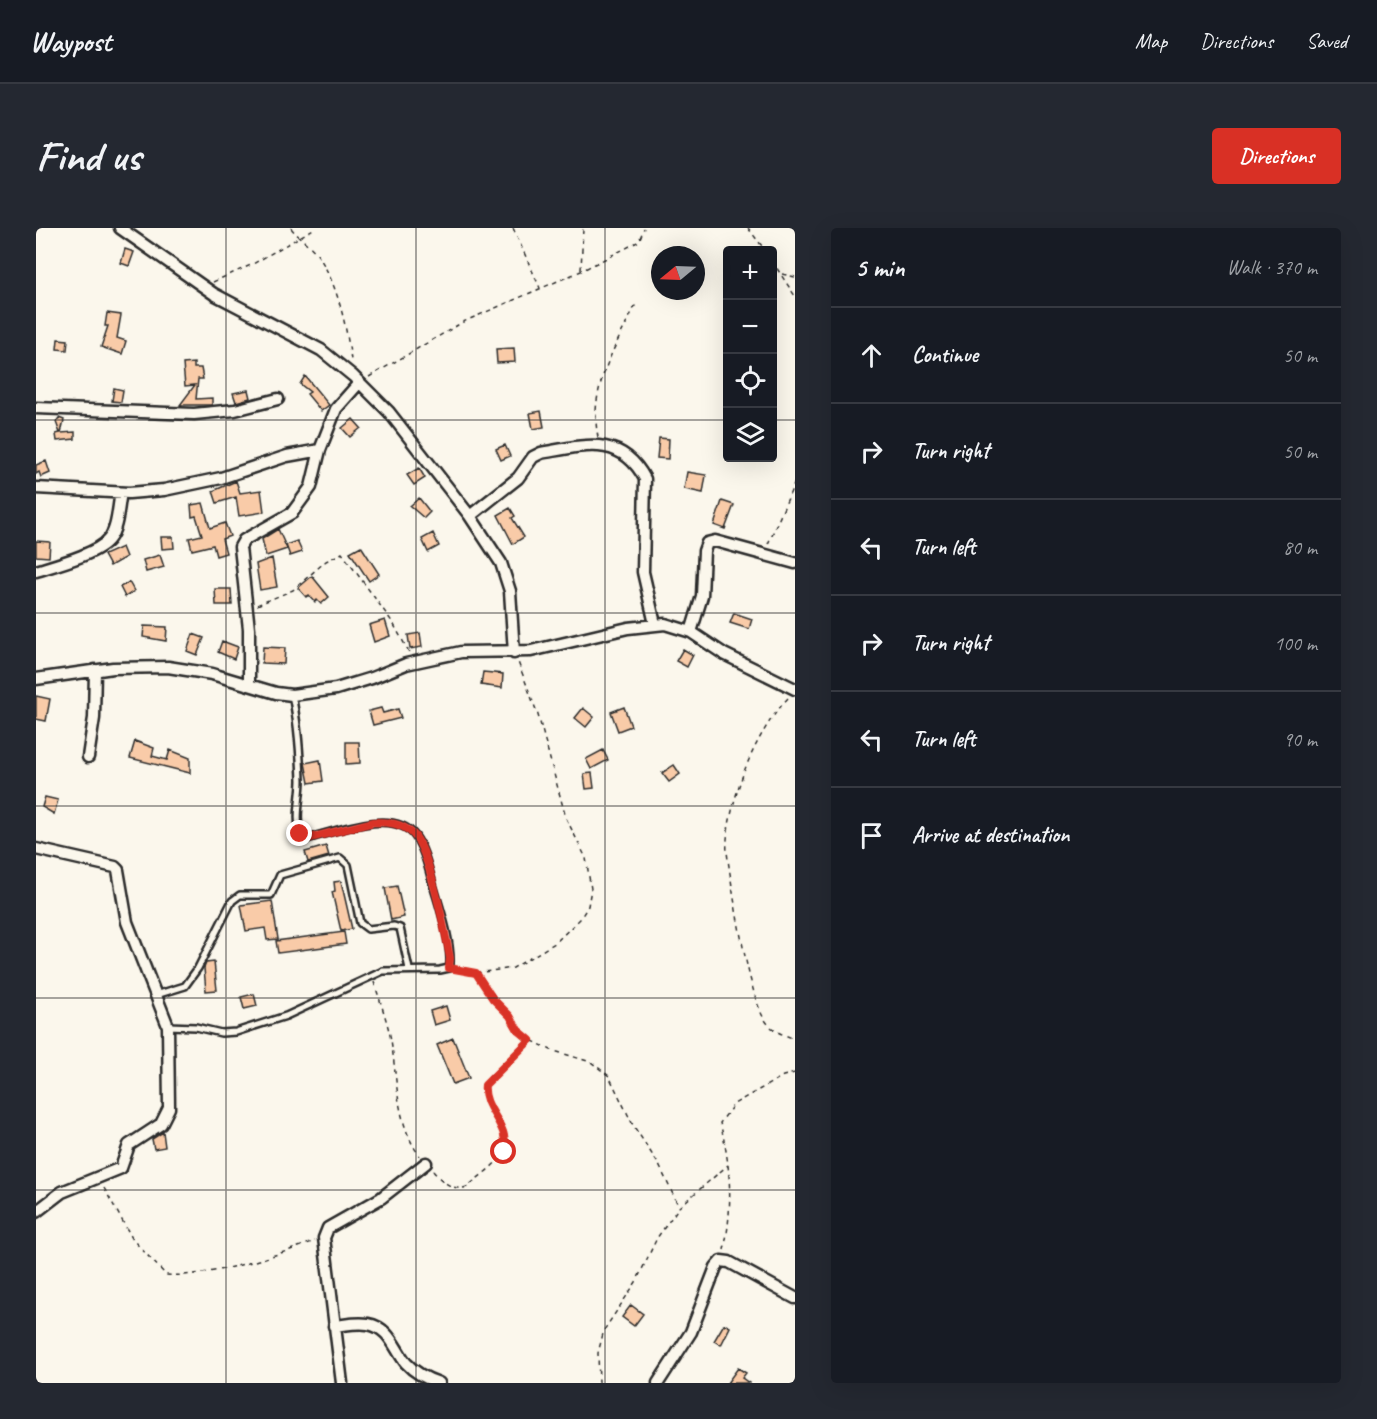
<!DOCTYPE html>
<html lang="en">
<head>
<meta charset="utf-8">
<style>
  :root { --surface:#171b24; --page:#242831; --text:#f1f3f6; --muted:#9ea1a6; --line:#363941; --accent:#d93025 }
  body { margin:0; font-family:Caveat,sans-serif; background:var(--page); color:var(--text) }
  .controls { position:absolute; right:18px; top:18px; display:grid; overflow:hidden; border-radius:6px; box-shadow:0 6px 24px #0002 }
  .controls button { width:54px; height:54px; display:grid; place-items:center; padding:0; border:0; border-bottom:2px solid var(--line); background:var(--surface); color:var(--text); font:30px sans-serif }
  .compass { position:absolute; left:615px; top:18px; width:54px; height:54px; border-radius:50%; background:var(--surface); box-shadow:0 6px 24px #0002; rotate:251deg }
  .stop { position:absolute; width:18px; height:18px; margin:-14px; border:4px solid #d93025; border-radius:50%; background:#fff }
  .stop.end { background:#d93025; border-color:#fff; box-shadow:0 2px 6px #0008 }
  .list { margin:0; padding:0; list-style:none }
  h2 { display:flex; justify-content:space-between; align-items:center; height:78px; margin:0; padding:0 24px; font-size:26px }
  h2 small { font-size:20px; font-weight:400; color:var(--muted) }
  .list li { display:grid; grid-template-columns:39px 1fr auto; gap:18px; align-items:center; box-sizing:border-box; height:96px; padding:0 24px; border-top:2px solid var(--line) }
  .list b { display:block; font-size:22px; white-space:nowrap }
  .list em { font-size:20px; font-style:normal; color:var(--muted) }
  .icon { flex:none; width:33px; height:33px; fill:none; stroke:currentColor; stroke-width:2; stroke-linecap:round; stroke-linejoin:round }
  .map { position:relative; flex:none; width:759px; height:1155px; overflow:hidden; border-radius:6px }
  header { display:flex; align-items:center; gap:36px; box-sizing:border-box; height:84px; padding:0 30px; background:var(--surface); border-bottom:2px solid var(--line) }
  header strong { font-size:28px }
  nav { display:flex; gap:33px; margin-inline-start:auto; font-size:21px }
  .intro { display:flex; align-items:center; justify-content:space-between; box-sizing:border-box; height:144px; padding:0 36px }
  h1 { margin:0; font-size:42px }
  .button { padding:15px 27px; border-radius:6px; background:var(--accent); color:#fff; font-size:21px; font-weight:700 }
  main { display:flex; gap:36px; padding:0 36px }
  aside { flex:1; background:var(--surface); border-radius:6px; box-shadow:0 6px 24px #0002 }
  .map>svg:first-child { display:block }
  .building { fill:#f9cba8; stroke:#2b2b2b; stroke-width:1.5 }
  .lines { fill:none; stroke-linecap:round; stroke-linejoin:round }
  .service-casing { stroke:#2b2b2b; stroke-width:10 }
  .minor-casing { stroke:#2b2b2b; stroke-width:15 }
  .path { stroke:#2b2b2b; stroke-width:1.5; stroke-dasharray:4.5 4.5; stroke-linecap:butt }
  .service { stroke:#fbf7ec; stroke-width:5 }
  .minor { stroke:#fbf7ec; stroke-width:10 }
  .route { stroke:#d93025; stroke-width:8 }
  .grid { fill:none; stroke:#2b2b2b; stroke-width:1.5; stroke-opacity:0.55 }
</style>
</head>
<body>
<header>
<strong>Waypost</strong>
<nav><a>Map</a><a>Directions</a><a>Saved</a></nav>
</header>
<div class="intro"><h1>Find us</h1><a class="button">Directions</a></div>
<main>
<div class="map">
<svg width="759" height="1155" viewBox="0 0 759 1155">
  <rect width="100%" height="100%" fill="#fbf7ec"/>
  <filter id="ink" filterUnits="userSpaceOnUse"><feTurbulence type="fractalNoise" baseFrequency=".0167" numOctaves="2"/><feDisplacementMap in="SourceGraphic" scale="12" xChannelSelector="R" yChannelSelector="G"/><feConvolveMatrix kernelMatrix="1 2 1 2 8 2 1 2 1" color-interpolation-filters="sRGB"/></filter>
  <g filter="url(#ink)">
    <path class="building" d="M 89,21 L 98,24 L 93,38 L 85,35 Z
      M 71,85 L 85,87 L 81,110 L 90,113 L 86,126 L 65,119 L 72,98 L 69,98 Z
      M 22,111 L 32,112 L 31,122 L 21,121 Z
      M 478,120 L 479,134 L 461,135 L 460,121 Z
      M 158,135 L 158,140 L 165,140 L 167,151 L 162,151 L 160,171 L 176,170 L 176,177 L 144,177 L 159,157 L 149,158 L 147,136 Z
      M 269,148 L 293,177 L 285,183 L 271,166 L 274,164 L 264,156 Z
      M 78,160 L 87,162 L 85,174 L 76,173 Z
      M 212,162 L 214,170 L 200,174 L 197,165 Z
      M 505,183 L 508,199 L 497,201 L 494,185 Z
      M 23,190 L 28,192 L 25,205 L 39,204 L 39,211 L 21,213 L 20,206 L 24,205 L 20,194 Z
      M 317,191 L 325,200 L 314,209 L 306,200 Z
      M 623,210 L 633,211 L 632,231 L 621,230 Z
      M 469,217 L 474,228 L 465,232 L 460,221 Z
      M 10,233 L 14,245 L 5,249 L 3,244 L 0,246 L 0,237 Z
      M 383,240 L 389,250 L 378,257 L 371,247 Z
      M 651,244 L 670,247 L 667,265 L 648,261 Z
      M 200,253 L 204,265 L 225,262 L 228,284 L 203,288 L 200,269 L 181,275 L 177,263 Z
      M 383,270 L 394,284 L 388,290 L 374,278 Z
      M 686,273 L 698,277 L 689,301 L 678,297 Z
      M 167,275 L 174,300 L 189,295 L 194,308 L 186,311 L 190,325 L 180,328 L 177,317 L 156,322 L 153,310 L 166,307 L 160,288 L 156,289 L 155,277 Z
      M 474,280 L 479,288 L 476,290 L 488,309 L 477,316 L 462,287 Z
      M 242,301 L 251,321 L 230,328 L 226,311 Z
      M 397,305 L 403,318 L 392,324 L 386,311 Z
      M 125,309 L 137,309 L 138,320 L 126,321 Z
      M 0,313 L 14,314 L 13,329 L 0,328 Z
      M 261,313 L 266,324 L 254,328 L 250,317 Z
      M 325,318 L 343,346 L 333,353 L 314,324 Z
      M 86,319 L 90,329 L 74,338 L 68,327 Z
      M 124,327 L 128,339 L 110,344 L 107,332 Z
      M 236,330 L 241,359 L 224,362 L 220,336 Z
      M 276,348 L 293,369 L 285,376 L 281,372 L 279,374 L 273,367 L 270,369 L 262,360 Z
      M 93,354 L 98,363 L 89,369 L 84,359 Z
      M 179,361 L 195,361 L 196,377 L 180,377 Z
      M 698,385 L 716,391 L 713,401 L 694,395 Z
      M 349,392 L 354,408 L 338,414 L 333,397 Z
      M 108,398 L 131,399 L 130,413 L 107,409 Z
      M 384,405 L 386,419 L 374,421 L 372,407 Z
      M 157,406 L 168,410 L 161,427 L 151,423 Z
      M 186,413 L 202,419 L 198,431 L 182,424 Z
      M 227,419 L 249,420 L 248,436 L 226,435 Z
      M 647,421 L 657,427 L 651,439 L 640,433 Z
      M 447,444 L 467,446 L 466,460 L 445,457 Z
      M 0,468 L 14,471 L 10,493 L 0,491 Z
      M 588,479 L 595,498 L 582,503 L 575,484 Z
      M 345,480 L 347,485 L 362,481 L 365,490 L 337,497 L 333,483 Z
      M 547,480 L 558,489 L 550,499 L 539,490 Z
      M 99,513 L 118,520 L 116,528 L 131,532 L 134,522 L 154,530 L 154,545 L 94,530 Z
      M 310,514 L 323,514 L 324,535 L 310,536 Z
      M 567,522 L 572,532 L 555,541 L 550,531 Z
      M 284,532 L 287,553 L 273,555 L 269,535 Z
      M 638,537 L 644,546 L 633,554 L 626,545 Z
      M 556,545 L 558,560 L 550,561 L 548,546 Z
      M 9,569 L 22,572 L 18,586 L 6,579 Z
      M 290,618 L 293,628 L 272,634 L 269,624 Z
      M 305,653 L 316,701 L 305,703 L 296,664 L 299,663 L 298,654 Z
      M 361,658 L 368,689 L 355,692 L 349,660 Z
      M 236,673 L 242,711 L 231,712 L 229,700 L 210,703 L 205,677 Z
      M 308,704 L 310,716 L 242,725 L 240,713 Z
      M 178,734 L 181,762 L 170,763 L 168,740 L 170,735 Z
      M 218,766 L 221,778 L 208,781 L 205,769 Z
      M 410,778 L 414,792 L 398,797 L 394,783 Z
      M 417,810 L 433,850 L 417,856 L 401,817 Z
      M 127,904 L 129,919 L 118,921 L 116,911 Z
      M 595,1077 L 607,1086 L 598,1098 L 586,1089 Z
      M 688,1096 L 694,1099 L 685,1117 L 678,1113 Z
      M 702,1140 L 710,1145 L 706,1150 L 713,1155 L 691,1155 Z"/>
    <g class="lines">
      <defs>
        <path id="service" d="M 120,767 L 149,758 L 162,740 L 196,673 L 204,667 L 235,667 L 244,647 L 304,630 L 312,637 L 324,695 L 332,701 L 358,698 L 364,700 L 373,741
          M 132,798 L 160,799 L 185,805 L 200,804 L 250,788 L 347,743 L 404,742 L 413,740 L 414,736 C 415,712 405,683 398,660 C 393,643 389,622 379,608 C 358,579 298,604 270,611 L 266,609 C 258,592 265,570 265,552 C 264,524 262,495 256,467"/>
        <path id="minor" d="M 84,0 L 178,66 L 285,122 L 317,148 L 353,184 L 434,288 L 465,335 L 474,363 L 478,425
          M 0,180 L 158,186 L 199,182 L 242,171
          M 0,260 L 93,265 L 128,262 L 185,250 L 251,228 L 284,222
          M 434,288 L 482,250 L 497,229 L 505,225 C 546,218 585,205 609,251 L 607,344 L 619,396
          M 0,343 C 19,337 62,326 73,311 C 82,300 82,278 85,265
          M 655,404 L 666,368 L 668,323 L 671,315 L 679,313 L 759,335
          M 0,451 L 77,440 L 132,439 L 176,446 L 240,465 L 256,467 L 300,461 L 336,450 L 370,436 L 425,424 L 495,423 L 592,400 L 629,396 L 655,404 L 688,426 L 759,461
          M 213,456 L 213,401 L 204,319 L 208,312 L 256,285 L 275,259 L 284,222 L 300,181 L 323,155
          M 52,529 L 58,490 L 59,442
          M 0,621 L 79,639 L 82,642 L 91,694 L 132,798 L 133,880 L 125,896 L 93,917 L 85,940 L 26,964 L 0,984
          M 298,1098 C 309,1097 321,1094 332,1096 C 354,1100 358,1120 370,1135 C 379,1145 391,1151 403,1155
          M 306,1155 L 288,1010 L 292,1000 L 345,970 L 390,935
          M 622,1155 L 655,1104 L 680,1039 L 685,1033 L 693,1034 L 759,1070"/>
      </defs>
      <use href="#service" class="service-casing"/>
      <use href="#minor" class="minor-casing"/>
      <path class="path" d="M 255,0 C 263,10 274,17 281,26 C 302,56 310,97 315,132
        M 477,0 L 504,60
        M 712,0 L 729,22
        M 736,33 L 759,68
        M 545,42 L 547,0
        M 746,46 L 759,49
        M 177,54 L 217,36 L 279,0
        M 333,149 L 427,94 L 545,43 L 596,17 L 603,13 L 608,0
        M 562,209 C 552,160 580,118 600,76
        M 732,316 L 759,254
        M 221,377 L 257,362 L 290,333 L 306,325 L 357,395 L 374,426
        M 752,470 C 722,503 703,548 694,592 C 692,601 690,614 691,624 C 695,656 713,769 729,792 C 737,804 746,806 759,811
        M 421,741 L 434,743 L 444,749 L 487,808 L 515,822 L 555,834 L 573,848 L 597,897 L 623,937 L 643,979
        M 440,745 L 477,740 L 519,715 L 544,691 L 552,678 L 555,661 L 550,630 L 530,590 L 502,487 L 482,434
        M 338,754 C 344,773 351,792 355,812 C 361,849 360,897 384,928
        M 397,943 C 405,953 418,964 431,959 C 442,949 458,939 466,927 C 484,901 440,879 451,852 L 494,812
        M 68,960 L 97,1012 L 130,1047 C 172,1050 239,1028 279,1013
        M 688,1022 C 697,980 695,936 684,895 L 698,876 L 747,848 L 759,845
        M 563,1155 L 562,1125 L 568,1102 L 600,1054 L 621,1010 L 643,979 L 692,937"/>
      <use href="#service" class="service"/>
      <use href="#minor" class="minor"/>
    </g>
  </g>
  <g class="lines" filter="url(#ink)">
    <path class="route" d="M 264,606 L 270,611 L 338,594 C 352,594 366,595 377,606 C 394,622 409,705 414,730 L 413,740 L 440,745 L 457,771 L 474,788 L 482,802 L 494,812 L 449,857 C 446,882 475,897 468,924"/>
  </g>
  <path class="grid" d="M 190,0 L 190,1155M 380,0 L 380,1155M 569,0 L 569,1155M 0,192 L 692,192M 736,192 L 759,192M 0,385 L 759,385M 0,578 L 759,578M 0,770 L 759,770M 0,962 L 759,962"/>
</svg>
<div class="controls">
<button>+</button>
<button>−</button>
<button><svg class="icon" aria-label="locate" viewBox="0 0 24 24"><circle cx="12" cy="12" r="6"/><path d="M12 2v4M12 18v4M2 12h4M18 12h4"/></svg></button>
<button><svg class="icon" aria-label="layers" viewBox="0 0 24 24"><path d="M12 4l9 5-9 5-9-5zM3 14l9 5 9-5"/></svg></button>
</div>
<svg class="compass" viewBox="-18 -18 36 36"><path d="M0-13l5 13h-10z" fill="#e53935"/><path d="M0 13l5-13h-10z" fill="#9ea1a6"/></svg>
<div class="stop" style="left:468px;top:924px"></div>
<div class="stop end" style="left:264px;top:606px"></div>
</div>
<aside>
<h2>5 min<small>Walk · 370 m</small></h2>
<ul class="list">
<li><svg class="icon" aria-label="ahead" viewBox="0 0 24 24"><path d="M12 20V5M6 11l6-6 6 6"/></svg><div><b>Continue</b></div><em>50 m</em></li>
<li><svg class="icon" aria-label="right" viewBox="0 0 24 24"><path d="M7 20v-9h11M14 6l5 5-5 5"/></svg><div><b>Turn right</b></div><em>50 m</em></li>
<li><svg class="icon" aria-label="left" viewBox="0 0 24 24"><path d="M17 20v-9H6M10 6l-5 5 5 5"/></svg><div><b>Turn left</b></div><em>80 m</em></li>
<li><svg class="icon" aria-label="right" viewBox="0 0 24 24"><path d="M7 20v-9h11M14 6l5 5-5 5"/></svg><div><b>Turn right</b></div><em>100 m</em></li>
<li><svg class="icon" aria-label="left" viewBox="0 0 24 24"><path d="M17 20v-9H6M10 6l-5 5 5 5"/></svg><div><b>Turn left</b></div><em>90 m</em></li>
<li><svg class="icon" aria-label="arrive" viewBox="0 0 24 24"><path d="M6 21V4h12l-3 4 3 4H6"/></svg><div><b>Arrive at destination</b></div></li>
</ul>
</aside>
</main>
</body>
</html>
